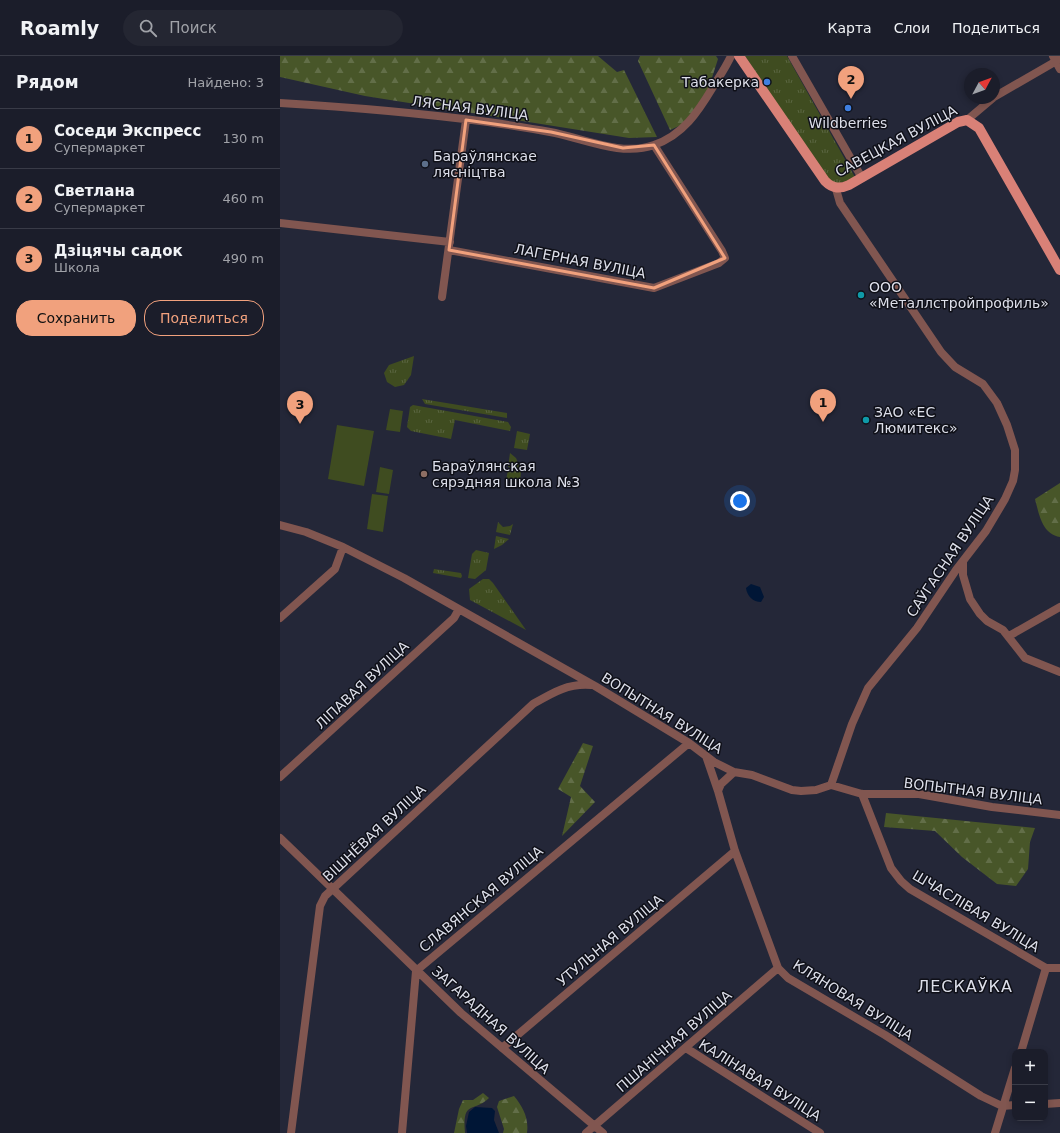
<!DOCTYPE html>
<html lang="ru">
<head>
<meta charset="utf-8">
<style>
  :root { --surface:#1b1d2a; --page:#242632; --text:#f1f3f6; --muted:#a0a2a8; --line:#393b47; --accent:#f1a17d }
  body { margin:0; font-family:"DejaVu Sans",sans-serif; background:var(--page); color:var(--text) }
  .controls { position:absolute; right:12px; bottom:12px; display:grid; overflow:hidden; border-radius:8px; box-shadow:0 2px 6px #0003 }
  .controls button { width:36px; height:36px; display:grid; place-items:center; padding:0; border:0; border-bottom:1px solid var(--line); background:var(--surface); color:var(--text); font:20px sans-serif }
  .compass { position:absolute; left:684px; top:12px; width:36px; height:36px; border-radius:50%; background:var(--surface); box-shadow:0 2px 6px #0003; rotate:49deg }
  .you { position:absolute; left:460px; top:445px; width:14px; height:14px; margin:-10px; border:3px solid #fff; border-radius:50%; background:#1a73e8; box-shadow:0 0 0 6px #1a73e833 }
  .badge { display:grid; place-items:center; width:26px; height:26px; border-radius:50%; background:var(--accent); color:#111; font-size:13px; font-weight:700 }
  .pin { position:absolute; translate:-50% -33px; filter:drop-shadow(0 1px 2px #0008) }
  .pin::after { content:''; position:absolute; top:21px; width:14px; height:12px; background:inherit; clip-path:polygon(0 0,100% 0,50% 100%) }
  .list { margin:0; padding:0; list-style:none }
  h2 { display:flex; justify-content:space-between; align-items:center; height:52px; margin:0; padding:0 16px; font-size:17px }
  h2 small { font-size:13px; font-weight:400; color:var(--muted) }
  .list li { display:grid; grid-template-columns:26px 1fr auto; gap:12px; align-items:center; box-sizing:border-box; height:60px; padding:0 16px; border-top:1px solid var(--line) }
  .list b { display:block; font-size:15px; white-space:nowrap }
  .list p { margin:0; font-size:13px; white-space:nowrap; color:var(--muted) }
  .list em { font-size:13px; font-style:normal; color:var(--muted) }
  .actions { display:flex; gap:8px; padding:12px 16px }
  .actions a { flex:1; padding:9px 0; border:1px solid var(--accent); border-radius:16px; text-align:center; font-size:14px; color:var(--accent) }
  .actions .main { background:var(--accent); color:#111 }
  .icon { flex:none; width:22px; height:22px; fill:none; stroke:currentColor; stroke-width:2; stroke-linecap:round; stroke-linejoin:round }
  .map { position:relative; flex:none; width:780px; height:1077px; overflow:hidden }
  header { display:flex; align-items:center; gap:24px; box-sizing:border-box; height:56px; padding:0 20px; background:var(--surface); border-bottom:1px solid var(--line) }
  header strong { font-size:19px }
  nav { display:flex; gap:22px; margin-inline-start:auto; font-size:14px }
  .search { width:280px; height:36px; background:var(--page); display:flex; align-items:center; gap:10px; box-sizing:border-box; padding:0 14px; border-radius:22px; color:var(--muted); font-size:15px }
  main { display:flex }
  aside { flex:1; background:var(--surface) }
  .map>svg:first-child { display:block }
  .grass { fill:url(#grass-tufts) }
  .forest { fill:url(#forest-firs) }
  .pitch { fill:#3f4c20 }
  .water { fill:#001636 }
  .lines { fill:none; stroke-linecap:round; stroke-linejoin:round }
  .minor { stroke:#815650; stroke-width:8 }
  .major { stroke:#d98177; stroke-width:10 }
  .marked { fill:none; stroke:#f1a17d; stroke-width:3; stroke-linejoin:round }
  .shop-dot { fill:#3f7fe0; stroke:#0f1018; stroke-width:1.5 }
  .service-dot { fill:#5c6f8a; stroke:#0f1018; stroke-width:1.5 }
  .culture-dot { fill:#0f9aa8; stroke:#0f1018; stroke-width:1.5 }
  .education-dot { fill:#8d6e63; stroke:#0f1018; stroke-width:1.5 }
  .labels { text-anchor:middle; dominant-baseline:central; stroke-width:3; stroke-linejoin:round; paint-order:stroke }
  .poi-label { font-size:14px; fill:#dddfea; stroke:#0f1018; text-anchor:start }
  .street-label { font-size:14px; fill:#dddfea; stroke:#0f1018 }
  .quarter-label { font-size:16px; letter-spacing:1px; fill:#dddfea; stroke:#0f1018 }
</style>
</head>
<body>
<header>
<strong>Roamly</strong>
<div class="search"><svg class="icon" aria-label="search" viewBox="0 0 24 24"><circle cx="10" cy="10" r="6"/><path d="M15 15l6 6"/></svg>Поиск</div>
<nav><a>Карта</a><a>Слои</a><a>Поделиться</a></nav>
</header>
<main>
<aside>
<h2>Рядом<small>Найдено: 3</small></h2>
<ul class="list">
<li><span class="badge">1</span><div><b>Соседи Экспресс</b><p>Супермаркет</p></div><em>130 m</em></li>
<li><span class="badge">2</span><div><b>Светлана</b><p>Супермаркет</p></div><em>460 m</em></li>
<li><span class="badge">3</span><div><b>Дзіцячы садок</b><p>Школа</p></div><em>490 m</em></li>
</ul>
<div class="actions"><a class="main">Сохранить</a><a>Поделиться</a></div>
</aside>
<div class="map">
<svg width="780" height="1077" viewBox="0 0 780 1077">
  <defs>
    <pattern id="grass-tufts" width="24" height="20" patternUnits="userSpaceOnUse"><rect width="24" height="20" fill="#3f4c20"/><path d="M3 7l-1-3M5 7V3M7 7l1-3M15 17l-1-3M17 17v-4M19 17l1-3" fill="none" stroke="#5a6541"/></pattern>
    <pattern id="forest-firs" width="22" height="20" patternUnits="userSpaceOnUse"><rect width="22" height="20" fill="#485629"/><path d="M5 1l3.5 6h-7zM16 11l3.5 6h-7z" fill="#626e48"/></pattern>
  </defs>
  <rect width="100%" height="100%" fill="#242738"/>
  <path class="grass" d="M 465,0 L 507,0 L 576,123 L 555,128 L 545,121 Z
    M 134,300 L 131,319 L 124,329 L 115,331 L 107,326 L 104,317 L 109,309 Z
    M 142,343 L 227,357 L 227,362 L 145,348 Z
    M 133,349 L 228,366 L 231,371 L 230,375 L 175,364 L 171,383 L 131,375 L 127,371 L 130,351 Z
    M 237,375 L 250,378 L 247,394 L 234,392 Z
    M 230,397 L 236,402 L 241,413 L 228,411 Z
    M 228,414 L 241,415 L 240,428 L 234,422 L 226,424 Z
    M 218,466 L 223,471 L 230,470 L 233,468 L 230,479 L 216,476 Z
    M 216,480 L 229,483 L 222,489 L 214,493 Z
    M 196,494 L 209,497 L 206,514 L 195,523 L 188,522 L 192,498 Z
    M 154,513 L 181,517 L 182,520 L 181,522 L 153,517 Z
    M 203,523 L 209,523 L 213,527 L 246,574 L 190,544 L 189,533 Z"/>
  <path class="forest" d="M 0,0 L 318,0 L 337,16 L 344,14 L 377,81 L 349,82 L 85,40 L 0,21 Z
    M 360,0 L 436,0 L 438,3 L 428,34 L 408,66 L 390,74 L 358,5 Z
    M 780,427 L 780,481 C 762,478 759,458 755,443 Z
    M 303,687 L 313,690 L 300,730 L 315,746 L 282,780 L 291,741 L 278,733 Z
    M 606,757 L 755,772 L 750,786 L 748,813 L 736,830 L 717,828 L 682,801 L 655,775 L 604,771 Z
    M 203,1037 L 209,1042 C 194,1057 182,1043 185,1077 L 174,1077 L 179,1053 L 183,1044 L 193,1044 Z
    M 234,1040 C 243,1051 249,1062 247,1077 L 223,1077 L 224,1073 L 217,1051 L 219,1045 Z"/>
  <path class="pitch" d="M 110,353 L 123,355 L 120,376 L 106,374 Z
    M 57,369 L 94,375 L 84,430 L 48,423 Z
    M 100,411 L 113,414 L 109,438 L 96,436 Z
    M 92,438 L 108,440 L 103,476 L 87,473 Z"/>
  <path class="water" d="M 471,528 L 480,531 L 484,541 L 481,546 C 473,546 467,540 466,532 Z
    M 195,1051 L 212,1052 L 215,1055 L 214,1064 L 219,1077 L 187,1077 L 186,1070 L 189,1056 Z"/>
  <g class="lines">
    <path class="minor" d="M 512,0 L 582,122
      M 773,0 L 780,13
      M 714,41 L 780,3
      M 0,47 C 69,51 139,57 208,66 C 229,69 250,72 270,76 C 303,82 341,101 374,89 C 403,79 418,56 433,31 C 439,21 446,11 451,0
      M 687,64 L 713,42
      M 0,167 L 170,186
      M 169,194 L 374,232 L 439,207 L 445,202 L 442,195 L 374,89
      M 162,241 L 186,64
      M 0,469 L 26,476 L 63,491 L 124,522 L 315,630 L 409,687 L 434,706 L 454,716 L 472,719 L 512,734 L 521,735 L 536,734 L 551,729 L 582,738 L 639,738 L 712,751 L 780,759
      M 683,506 L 683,519 L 690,543 L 700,558 L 707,565 L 723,574 L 745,602 L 780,616
      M 0,562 L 55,513 L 63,491
      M 729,580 L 780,551
      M 426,700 L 438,735
      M 454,716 L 441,728 L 438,735 L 455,795 L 498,912 L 508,922 L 605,979 L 701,1040 L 722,1050 L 735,1049
      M 0,721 L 174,562 L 179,553
      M 551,729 L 572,668 L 588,632 L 637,572 L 676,514 L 706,475 L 725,443 L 733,425 L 735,414 L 735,394 L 727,369 L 717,347 L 703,328 L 675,311 L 661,296 L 560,147 L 556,133
      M 582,738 L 611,812 L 621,825 L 630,833 L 766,912 L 780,912
      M 0,782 L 181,957 L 323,1077
      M 222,992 L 455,795
      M 406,992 L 540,1077
      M 741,996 L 766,912
      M 765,1048 L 780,1047
      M 11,1077 L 40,850 L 45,840 L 253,648 C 272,637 288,627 311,629
      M 122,1077 L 136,915 L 409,687
      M 306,1077 L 498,912
      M 715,1077 L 735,1012"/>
    <path class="major" d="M 459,0 L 545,125 C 553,133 560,133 569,129 L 678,66 L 687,64 L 699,72 L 780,214"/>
  </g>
  <path class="marked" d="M 186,64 L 271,76 L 343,92 L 374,89 L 445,202 L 374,232 L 169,194 Z"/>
  <g class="shop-dot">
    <circle cx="487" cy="26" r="4"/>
    <circle cx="568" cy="52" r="4"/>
  </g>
  <circle class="service-dot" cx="145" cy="108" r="4"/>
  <g class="culture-dot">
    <circle cx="581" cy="239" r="4"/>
    <circle cx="586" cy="364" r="4"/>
  </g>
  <circle class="education-dot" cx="144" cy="418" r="4"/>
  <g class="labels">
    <g class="poi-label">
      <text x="479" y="26" text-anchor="end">Табакерка</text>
      <text x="568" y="67" text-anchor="middle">Wildberries</text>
      <text x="153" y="100">Бараўлянскае<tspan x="153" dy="16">лясніцтва</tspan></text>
      <text x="589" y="231">ООО<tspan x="589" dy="16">«Металлстройпрофиль»</tspan></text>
      <text x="594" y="356">ЗАО «ЕС<tspan x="594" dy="16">Люмитекс»</tspan></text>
      <text x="152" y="410">Бараўлянская<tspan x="152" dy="16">сярэдняя школа №3</tspan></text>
    </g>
    <g class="street-label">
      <text transform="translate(190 52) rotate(7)">ЛЯСНАЯ ВУЛІЦА</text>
      <text transform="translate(616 85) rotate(-28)">САВЕЦКАЯ ВУЛІЦА</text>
      <text transform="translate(300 205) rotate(11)">ЛАГЕРНАЯ ВУЛІЦА</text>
      <text transform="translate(670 500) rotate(-56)">САЎГАСНАЯ ВУЛІЦА</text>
      <text transform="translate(82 629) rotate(-43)">ЛІПАВАЯ ВУЛІЦА</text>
      <text transform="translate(382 657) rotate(32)">ВОПЫТНАЯ ВУЛІЦА</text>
      <text transform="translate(693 735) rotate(7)">ВОПЫТНАЯ ВУЛІЦА</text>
      <text transform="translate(94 777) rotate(-43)">ВІШНЁВАЯ ВУЛІЦА</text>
      <text transform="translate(201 843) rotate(-40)">СЛАВЯНСКАЯ ВУЛІЦА</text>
      <text transform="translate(696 855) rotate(31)">ШЧАСЛІВАЯ ВУЛІЦА</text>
      <text transform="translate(330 884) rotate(-40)">УТУЛЬНАЯ ВУЛІЦА</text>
      <text transform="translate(573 944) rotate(32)">КЛЯНОВАЯ ВУЛІЦА</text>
      <text transform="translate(211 964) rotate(42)">ЗАГАРАДНАЯ ВУЛІЦА</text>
      <text transform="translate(394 985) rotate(-41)">ПШАНІЧНАЯ ВУЛІЦА</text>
      <text transform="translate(480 1024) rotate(32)">КАЛІНАВАЯ ВУЛІЦА</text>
    </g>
    <g class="quarter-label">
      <text x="685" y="930">ЛЕСКАЎКА</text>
    </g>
  </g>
</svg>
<div class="controls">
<button>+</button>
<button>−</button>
</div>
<svg class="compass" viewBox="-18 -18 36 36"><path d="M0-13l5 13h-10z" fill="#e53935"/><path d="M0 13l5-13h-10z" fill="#a0a2a8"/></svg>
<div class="you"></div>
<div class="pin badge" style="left:543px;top:366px">1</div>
<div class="pin badge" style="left:571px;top:43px">2</div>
<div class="pin badge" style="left:20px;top:368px">3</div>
</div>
</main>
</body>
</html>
